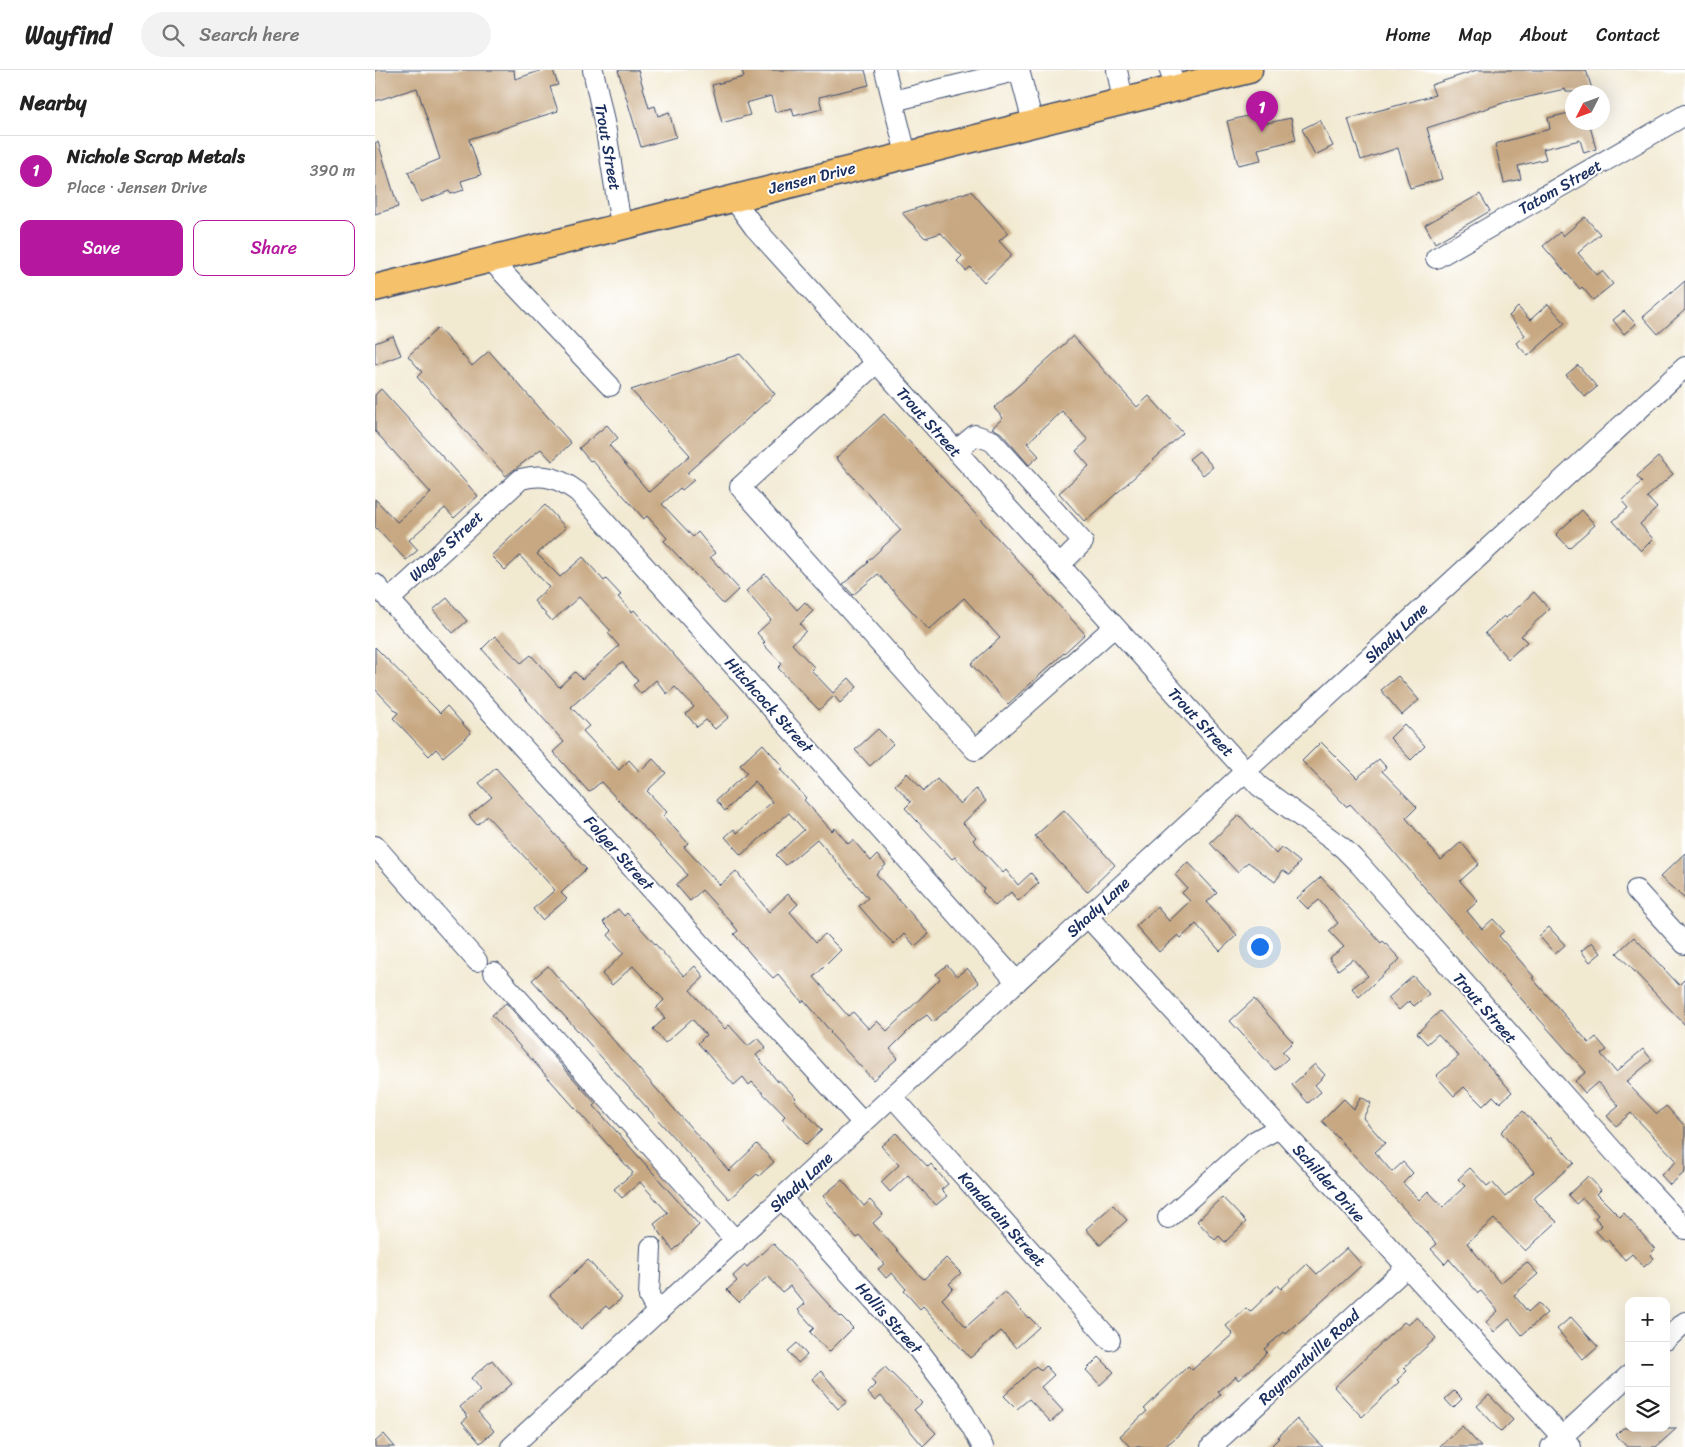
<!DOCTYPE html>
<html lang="en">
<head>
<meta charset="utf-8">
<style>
  :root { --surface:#fff; --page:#f2f2f2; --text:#222; --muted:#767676; --line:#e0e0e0; --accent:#b5179e }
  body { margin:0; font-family:Sriracha,sans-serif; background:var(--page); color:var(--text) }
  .controls { position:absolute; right:15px; bottom:15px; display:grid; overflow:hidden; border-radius:10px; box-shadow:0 5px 20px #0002 }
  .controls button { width:45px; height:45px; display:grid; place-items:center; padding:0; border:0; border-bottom:1px solid var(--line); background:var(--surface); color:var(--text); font:25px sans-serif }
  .compass { position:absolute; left:1190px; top:15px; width:45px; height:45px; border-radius:50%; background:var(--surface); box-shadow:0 5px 20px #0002; rotate:228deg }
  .you { position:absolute; left:884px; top:876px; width:18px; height:18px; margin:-12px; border:4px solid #fff; border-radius:50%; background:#1a73e8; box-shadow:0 0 0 8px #1a73e833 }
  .badge { display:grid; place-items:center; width:32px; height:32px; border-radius:50%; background:var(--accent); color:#fff; font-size:16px; font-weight:700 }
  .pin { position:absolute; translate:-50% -41px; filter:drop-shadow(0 1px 2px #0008) }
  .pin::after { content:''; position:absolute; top:26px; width:18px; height:15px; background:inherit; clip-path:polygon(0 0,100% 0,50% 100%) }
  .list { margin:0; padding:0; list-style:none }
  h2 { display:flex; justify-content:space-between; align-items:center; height:65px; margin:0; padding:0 20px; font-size:21px }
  h2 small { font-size:16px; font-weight:400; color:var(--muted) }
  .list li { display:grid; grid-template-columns:32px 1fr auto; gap:15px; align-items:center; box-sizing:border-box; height:70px; padding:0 20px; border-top:1px solid var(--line) }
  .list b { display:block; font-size:19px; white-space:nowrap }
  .list p { margin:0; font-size:16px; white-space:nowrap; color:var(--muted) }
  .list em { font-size:16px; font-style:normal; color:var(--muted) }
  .actions { display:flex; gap:10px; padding:15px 20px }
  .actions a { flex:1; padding:11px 0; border:1px solid var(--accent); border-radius:10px; text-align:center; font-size:18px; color:var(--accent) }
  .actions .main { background:var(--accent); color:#fff }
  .icon { flex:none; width:28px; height:28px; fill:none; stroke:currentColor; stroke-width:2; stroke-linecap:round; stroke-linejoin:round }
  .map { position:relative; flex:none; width:1310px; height:1377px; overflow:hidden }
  header { display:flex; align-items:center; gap:30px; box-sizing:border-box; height:70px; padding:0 25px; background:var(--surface); border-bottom:1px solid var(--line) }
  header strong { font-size:24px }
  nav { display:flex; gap:28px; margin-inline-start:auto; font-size:18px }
  .search { width:350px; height:45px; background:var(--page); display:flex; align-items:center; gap:12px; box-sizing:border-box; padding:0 18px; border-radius:28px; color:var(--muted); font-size:19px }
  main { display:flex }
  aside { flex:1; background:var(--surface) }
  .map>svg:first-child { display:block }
  .building { fill:#c7a882 }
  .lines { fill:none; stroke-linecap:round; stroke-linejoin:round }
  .minor-casing { stroke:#3b4b6f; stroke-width:22 }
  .major-casing { stroke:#3b4b6f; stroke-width:29 }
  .minor { stroke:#fff; stroke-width:20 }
  .major { stroke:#f5c16b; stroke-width:26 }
  .labels { text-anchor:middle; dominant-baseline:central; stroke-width:4; stroke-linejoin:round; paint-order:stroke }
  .street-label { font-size:16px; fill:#1b2f5e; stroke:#fff }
</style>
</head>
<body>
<header>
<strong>Wayfind</strong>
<div class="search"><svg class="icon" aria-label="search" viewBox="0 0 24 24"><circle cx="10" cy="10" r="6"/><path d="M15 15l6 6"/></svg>Search here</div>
<nav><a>Home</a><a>Map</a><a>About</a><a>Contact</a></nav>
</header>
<main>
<aside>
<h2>Nearby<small></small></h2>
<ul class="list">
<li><span class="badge">1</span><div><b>Nichole Scrap Metals</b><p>Place · Jensen Drive</p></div><em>390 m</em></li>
</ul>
<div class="actions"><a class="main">Save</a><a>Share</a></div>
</aside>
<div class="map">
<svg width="1310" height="1377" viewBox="0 0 1310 1377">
  <rect width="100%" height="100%" fill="#fff"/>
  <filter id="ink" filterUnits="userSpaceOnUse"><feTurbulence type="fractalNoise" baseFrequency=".02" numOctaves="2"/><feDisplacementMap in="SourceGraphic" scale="10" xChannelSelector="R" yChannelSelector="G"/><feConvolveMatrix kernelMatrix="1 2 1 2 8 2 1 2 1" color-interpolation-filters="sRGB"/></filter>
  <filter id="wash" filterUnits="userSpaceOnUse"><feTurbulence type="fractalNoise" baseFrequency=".0096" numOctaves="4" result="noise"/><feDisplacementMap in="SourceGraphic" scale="20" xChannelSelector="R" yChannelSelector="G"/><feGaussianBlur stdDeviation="1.12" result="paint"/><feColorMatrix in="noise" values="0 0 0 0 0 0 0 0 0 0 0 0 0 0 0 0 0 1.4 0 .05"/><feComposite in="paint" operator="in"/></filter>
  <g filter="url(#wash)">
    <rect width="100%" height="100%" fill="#f2e9d1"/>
    <g id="blocks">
      <path class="building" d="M 0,0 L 139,0 L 140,9 L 168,0 L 178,0 L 183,15 L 175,17 L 183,41 L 94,69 L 106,105 L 86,111 L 89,120 L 76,124 L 74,121 L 46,132 L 33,102 L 65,89 L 42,18 L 0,31 Z
        M 243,0 L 263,0 L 274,38 L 280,36 L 283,46 L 294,42 L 301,67 L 266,77 Z
        M 367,0 L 490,0 L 494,15 L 444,27 L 447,39 L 419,46 L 417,38 L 400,42 L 396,26 L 371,33 L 375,45 L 347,53 L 337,15 L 369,7 Z
        M 1102,0 L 1211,0 L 1218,22 L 1191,22 L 1190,19 L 1131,32 L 1052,58 L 1067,109 L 1035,118 L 1023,78 L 986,90 L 973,49 L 1060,25 L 1056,15 Z
        M 889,42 L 892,53 L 916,48 L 921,70 L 883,79 L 886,90 L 863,95 L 852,51 Z
        M 1198,42 L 1198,52 L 1214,52 L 1221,79 L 1209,83 L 1205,70 L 1168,79 L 1171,89 L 1143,96 L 1146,109 L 1129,113 L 1120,74 L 1175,59 L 1173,48 Z
        M 945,50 L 958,76 L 940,85 L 927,59 Z
        M 3,72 L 23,137 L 0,144 L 0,73 Z
        M 596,121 L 633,163 L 624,171 L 637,185 L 609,212 L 595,197 L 591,201 L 582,191 L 587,186 L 566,163 L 550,168 L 527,143 Z
        M 1105,124 L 1115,141 L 1060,173 L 1050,155 Z
        M 1210,147 L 1225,164 L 1203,183 L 1222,205 L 1227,201 L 1238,214 L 1218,230 L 1207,217 L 1205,219 L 1168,176 L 1185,162 L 1188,166 Z
        M 1310,211 L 1310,240 L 1283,264 L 1268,247 Z
        M 1173,234 L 1190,253 L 1153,286 L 1141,273 L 1150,265 L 1134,246 L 1143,237 L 1155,250 Z
        M 1249,241 L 1261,254 L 1249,264 L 1238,250 Z
        M 63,258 L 97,296 L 114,281 L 196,373 L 177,391 L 166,379 L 131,406 L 42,307 L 47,302 L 33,286 Z
        M 18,266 L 26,285 L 0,295 L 0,273 Z
        M 698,266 L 762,337 L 774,326 L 808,363 L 710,452 L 684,423 L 714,396 L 701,381 L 713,370 L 687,341 L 652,373 L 664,386 L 654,395 L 626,363 L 617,358 L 628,348 L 619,338 Z
        M 365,284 L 400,324 L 312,403 L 319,410 L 307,420 L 305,418 L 287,434 L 318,467 L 323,462 L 340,483 L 335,487 L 364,519 L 348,534 L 289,471 L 292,468 L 272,446 L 269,449 L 217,390 L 215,391 L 204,378 L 232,355 L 243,368 L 234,375 L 274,422 L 315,385 L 256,320 Z
        M 1203,295 L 1222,317 L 1210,327 L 1191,305 Z
        M 6,319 L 103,426 L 79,448 L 70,438 L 34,470 L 43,480 L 31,490 L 0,457 L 0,429 L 22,452 L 56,423 L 0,361 L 0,325 Z
        M 509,344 L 710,564 L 633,634 L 596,594 L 625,568 L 589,528 L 554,560 L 503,504 L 478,525 L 468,514 L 493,493 L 492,492 L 526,460 L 461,388 Z
        M 824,381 L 838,397 L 828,405 L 814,389 Z
        M 1283,387 L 1298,404 L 1272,427 L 1282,438 L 1265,454 L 1278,469 L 1266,481 L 1238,451 L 1253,438 L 1247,431 L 1267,412 L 1262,406 Z
        M 170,435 L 191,458 L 162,484 L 185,507 L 208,487 L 229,511 L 231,509 L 246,525 L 243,527 L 257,542 L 259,540 L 354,647 L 340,659 L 331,650 L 322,657 L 311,644 L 319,637 L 300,617 L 292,624 L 281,610 L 266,624 L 258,615 L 263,611 L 247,592 L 196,637 L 214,656 L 208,661 L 244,700 L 254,690 L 265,702 L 278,689 L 291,703 L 272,721 L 292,742 L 288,746 L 313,773 L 309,777 L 345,815 L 361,801 L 394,842 L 413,824 L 423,834 L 415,842 L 441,872 L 450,864 L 466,880 L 439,907 L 473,946 L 478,942 L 494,959 L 502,951 L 512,961 L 565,909 L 561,904 L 572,895 L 582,906 L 592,898 L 604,913 L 558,952 L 552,945 L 542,952 L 515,979 L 523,988 L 498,1010 L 455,963 L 456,962 L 429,930 L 427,932 L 403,904 L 398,908 L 379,888 L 359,864 L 363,861 L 357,853 L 327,820 L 315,831 L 301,815 L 312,805 L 308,799 L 226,712 L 214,722 L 178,682 L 189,672 L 107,579 L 120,566 L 146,593 L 156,585 L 184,617 L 200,602 L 207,609 L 244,576 L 233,563 L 236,561 L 204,527 L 177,551 L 159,531 L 174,517 L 145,486 L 130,500 L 116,486 Z
        M 1207,440 L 1220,455 L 1194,478 L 1181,464 Z
        M 390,504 L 422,540 L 430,532 L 438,541 L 425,554 L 431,561 L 417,574 L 439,597 L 436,600 L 458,623 L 474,608 L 482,617 L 465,633 L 459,626 L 444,640 L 403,598 L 407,594 L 388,574 L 390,572 L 382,563 L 396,550 L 371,521 Z
        M 1159,522 L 1174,539 L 1146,566 L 1152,572 L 1133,589 L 1110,563 L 1129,546 L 1131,548 Z
        M 72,528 L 92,551 L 78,563 L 58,540 Z
        M 0,577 L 65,643 L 72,636 L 96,663 L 68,687 L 61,679 L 54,686 L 18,648 L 23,643 L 0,619 Z
        M 1023,606 L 1044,630 L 1027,645 L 1006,620 Z
        M 1029,654 L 1050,676 L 1036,690 L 1015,668 Z
        M 503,659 L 518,674 L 495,696 L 480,680 Z
        M 946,672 L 982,708 L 1004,689 L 1011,697 L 1007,701 L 1042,737 L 1031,748 L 1066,790 L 1086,772 L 1104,794 L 1085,811 L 1103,831 L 1092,841 L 1107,859 L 1118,849 L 1129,861 L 1124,866 L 1159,907 L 1157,908 L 1214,973 L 1221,967 L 1232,980 L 1226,984 L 1241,1002 L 1268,979 L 1277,990 L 1251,1012 L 1282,1044 L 1291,1036 L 1310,1056 L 1310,1102 L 1295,1115 L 1286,1105 L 1302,1091 L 1256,1043 L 1241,1056 L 1232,1046 L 1244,1036 L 1223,1012 L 1210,1023 L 1200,1011 L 1211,1002 L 1095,871 L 1010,771 L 975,734 L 972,737 L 927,691 Z
        M 388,674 L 408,697 L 405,699 L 431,728 L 429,730 L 457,761 L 460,758 L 473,774 L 478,770 L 496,791 L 502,785 L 511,795 L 501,804 L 554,864 L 540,876 L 529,864 L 519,874 L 504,859 L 484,836 L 493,828 L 442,769 L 411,795 L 401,785 L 429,760 L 414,743 L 366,785 L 350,767 L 359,759 L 362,763 L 397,732 L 380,711 L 350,741 L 341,730 L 372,703 L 365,695 Z
        M 121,698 L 211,799 L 186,823 L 192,829 L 167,850 L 158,839 L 180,820 L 112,746 L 102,755 L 94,746 L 117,727 L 104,713 Z
        M 532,703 L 549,721 L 562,709 L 585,734 L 601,719 L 611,731 L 588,753 L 601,767 L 598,770 L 628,803 L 631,800 L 643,815 L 656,803 L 664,813 L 643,831 L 636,822 L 620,836 L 607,821 L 609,819 L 580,787 L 577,789 L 530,738 L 536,732 L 520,715 Z
        M 689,740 L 740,795 L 712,822 L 660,766 Z
        M 864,745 L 901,784 L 906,777 L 925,792 L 915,805 L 908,800 L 900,812 L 873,792 L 862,802 L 835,773 Z
        M 1310,783 L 1310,829 L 1285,807 Z
        M 813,792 L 842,823 L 832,832 L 862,865 L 845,881 L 821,854 L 806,868 L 803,865 L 784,882 L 761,856 L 782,837 L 794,851 L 815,831 L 807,823 L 812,818 L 800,805 Z
        M 946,807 L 1006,873 L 1008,871 L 1025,889 L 984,927 L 977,918 L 993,906 L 978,889 L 963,900 L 954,888 L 969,877 L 954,861 L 963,853 L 944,830 L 933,839 L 922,828 Z
        M 243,839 L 249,846 L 252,843 L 309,906 L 320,896 L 329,907 L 315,920 L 344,953 L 350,959 L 354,955 L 373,976 L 383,968 L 391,977 L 381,985 L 403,1012 L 404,1010 L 421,1028 L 419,1030 L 447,1060 L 431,1075 L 407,1049 L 410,1046 L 377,1012 L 374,1015 L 368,1007 L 359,1015 L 323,973 L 331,965 L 317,949 L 290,973 L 278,959 L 290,948 L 281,938 L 289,930 L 258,896 L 237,915 L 227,904 L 249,883 L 233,865 L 237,861 L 228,852 Z
        M 1174,857 L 1190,875 L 1180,884 L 1164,866 Z
        M 1259,867 L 1304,915 L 1310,909 L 1310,955 L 1242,883 Z
        M 1217,872 L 1226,883 L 1215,892 L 1206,881 Z
        M 173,896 L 354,1101 L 382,1074 L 399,1092 L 384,1106 L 382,1104 L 354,1129 L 157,910 Z
        M 1038,906 L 1054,924 L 1039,936 L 1034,931 L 1024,940 L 1013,928 Z
        M 879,929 L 918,972 L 907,982 L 913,988 L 900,1000 L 855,951 Z
        M 131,933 L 221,1034 L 219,1036 L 324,1155 L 298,1181 L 279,1154 L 293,1143 L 265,1112 L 247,1128 L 239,1119 L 258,1103 L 117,945 Z
        M 1065,941 L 1137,1022 L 1125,1033 L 1118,1026 L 1108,1036 L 1089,1017 L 1079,1026 L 1061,1006 L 1084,986 L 1063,964 L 1052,974 L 1042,963 Z
        M 940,994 L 950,1005 L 940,1015 L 946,1022 L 933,1033 L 917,1015 Z
        M 986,1027 L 996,1033 L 988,1048 L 1010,1073 L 1000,1082 L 1017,1102 L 1028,1092 L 1038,1103 L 1028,1113 L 1044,1130 L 1053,1121 L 1068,1137 L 1090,1116 L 1083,1109 L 1095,1098 L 1112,1116 L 1117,1112 L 1130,1127 L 1159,1102 L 1126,1062 L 1148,1041 L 1174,1069 L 1176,1067 L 1199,1093 L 1158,1128 L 1182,1152 L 1150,1181 L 1119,1149 L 1092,1173 L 1125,1213 L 1152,1192 L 1163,1204 L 1139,1225 L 1153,1242 L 1163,1233 L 1172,1243 L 1147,1265 L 1134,1249 L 1119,1262 L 1111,1252 L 1123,1241 L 1106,1221 L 1103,1223 L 1074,1189 L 1070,1194 L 1056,1179 L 1062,1174 L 947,1051 L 969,1029 L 979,1039 Z
        M 521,1063 L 553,1097 L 556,1094 L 573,1114 L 566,1120 L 572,1126 L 561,1135 L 533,1105 L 515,1122 L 506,1112 L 524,1095 L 506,1076 Z
        M 1213,1106 L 1226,1120 L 1222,1124 L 1245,1147 L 1249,1143 L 1280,1179 L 1275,1184 L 1279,1188 L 1269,1197 L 1257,1184 L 1250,1190 L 1233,1170 L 1231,1172 L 1221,1161 L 1227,1155 L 1220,1148 L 1223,1145 L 1208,1128 L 1201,1134 L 1193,1125 Z
        M 467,1110 L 489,1136 L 495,1130 L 508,1144 L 498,1153 L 545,1206 L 549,1209 L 571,1188 L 586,1203 L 574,1214 L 578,1218 L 567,1229 L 591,1257 L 630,1222 L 653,1248 L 654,1247 L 664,1257 L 641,1278 L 626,1261 L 595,1288 L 548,1236 L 545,1239 L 529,1221 L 531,1219 L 517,1203 L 511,1208 L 503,1199 L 509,1194 L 485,1166 L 482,1168 L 470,1154 L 448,1126 Z
        M 847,1127 L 871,1152 L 850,1172 L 844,1166 L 840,1170 L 822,1151 Z
        M 738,1135 L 752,1150 L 725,1175 L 711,1159 Z
        M 398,1173 L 465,1247 L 466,1246 L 478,1258 L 454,1282 L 435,1262 L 439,1258 L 423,1240 L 430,1234 L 415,1216 L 407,1222 L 393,1206 L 364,1232 L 352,1220 L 362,1211 L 358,1206 L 370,1195 L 372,1197 Z
        M 972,1178 L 987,1195 L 911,1264 L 909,1262 L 889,1279 L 892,1282 L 875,1300 L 863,1310 L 861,1306 L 843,1321 L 846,1324 L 798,1370 L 789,1377 L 755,1377 L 745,1366 L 772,1341 L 769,1339 L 813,1296 L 817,1300 L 858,1264 L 851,1256 L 871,1238 L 875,1242 L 903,1215 L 906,1219 L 932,1194 L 942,1204 Z
        M 213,1190 L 247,1228 L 234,1239 L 231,1236 L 206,1259 L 175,1225 Z
        M 1042,1247 L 1061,1268 L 1029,1297 L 1032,1301 L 1022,1310 L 1024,1312 L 987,1347 L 959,1317 L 1029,1252 L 1033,1255 Z
        M 1196,1247 L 1223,1277 L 1208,1290 L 1182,1259 Z
        M 422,1273 L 432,1285 L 423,1293 L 413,1281 Z
        M 724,1287 L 739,1302 L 725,1315 L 711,1300 Z
        M 117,1290 L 137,1314 L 103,1342 L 119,1361 L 105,1373 L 87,1352 L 93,1347 L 85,1337 L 105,1320 L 96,1308 Z
        M 661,1296 L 666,1301 L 671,1296 L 679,1305 L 666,1317 L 688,1341 L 676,1352 L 654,1329 L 642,1339 L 629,1326 Z
        M 510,1297 L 547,1333 L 539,1340 L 561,1363 L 548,1376 L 506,1326 L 500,1331 L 493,1323 L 501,1315 L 496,1310 Z
        M 446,1301 L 472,1332 L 463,1339 L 437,1309 Z
        M 1079,1321 L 1087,1329 L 1078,1338 L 1070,1329 Z
        M 1114,1325 L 1138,1350 L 1126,1362 L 1102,1336 Z
        M 922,1349 L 948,1377 L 895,1377 L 904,1368 L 903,1367 Z
        M 1087,1356 L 1106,1377 L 1064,1377 Z
        M 1248,1358 L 1302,1358 L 1281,1377 L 1252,1377 L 1241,1365 Z
        M 9,1364 L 20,1377 L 0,1377 L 0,1372 Z"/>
    </g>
  </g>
  <g filter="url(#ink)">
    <use href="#blocks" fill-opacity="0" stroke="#3b4b6f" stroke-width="1"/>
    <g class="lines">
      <defs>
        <path id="minor" d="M 218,0 L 231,61 L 246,155
          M 510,0 L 531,84
          M 742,0 L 748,31
          M 795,0 L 800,18
          M 518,31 L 644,0 L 658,53
          M 358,128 L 379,157 L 884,716 L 968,778 L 985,795 L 1257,1102 L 1310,1159
          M 1061,188 L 1310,45
          M 115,189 L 235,316
          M 501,293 L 365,417 L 600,680 L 739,557
          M 581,381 L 600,365 L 617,371 L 708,472 L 684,496
          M 0,514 L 488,1053
          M 14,530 L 146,409 C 169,403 184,408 203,422 L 642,912
          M 0,776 L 102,891
          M 1261,820 L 1310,874
          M 713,847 L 1196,1377
          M 119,902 L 361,1171
          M 518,1027 L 735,1270
          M 407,1129 L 542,1278 L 581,1329 L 608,1377
          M 793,1148 L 880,1071 L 904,1058
          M 276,1177 L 274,1227 L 283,1243
          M 1291,1270 L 1310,1252
          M 136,1377 L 1310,297
          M 836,1377 L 1031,1198
          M 1176,1377 L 1254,1305"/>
        <path id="major" d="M 0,218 L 874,0"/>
      </defs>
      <use href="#minor" class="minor-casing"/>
      <use href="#major" class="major-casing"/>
      <use href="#minor" class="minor"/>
      <use href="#major" class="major"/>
    </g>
  </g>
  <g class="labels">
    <g class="street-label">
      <text transform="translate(233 77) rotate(80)">Trout Street</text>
      <text transform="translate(437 108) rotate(-14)">Jensen Drive</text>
      <text transform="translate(1185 117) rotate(-30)">Tatom Street</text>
      <text transform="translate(554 352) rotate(48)">Trout Street</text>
      <text transform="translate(71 476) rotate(-43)">Wages Street</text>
      <text transform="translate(1021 563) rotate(-43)">Shady Lane</text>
      <text transform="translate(394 635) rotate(48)">Hitchcock Street</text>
      <text transform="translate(826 652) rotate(47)">Trout Street</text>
      <text transform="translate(244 783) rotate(48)">Folger Street</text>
      <text transform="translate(723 837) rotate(-43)">Shady Lane</text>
      <text transform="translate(1110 938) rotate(49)">Trout Street</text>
      <text transform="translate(426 1112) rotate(-43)">Shady Lane</text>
      <text transform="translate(954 1113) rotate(48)">Schilder Drive</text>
      <text transform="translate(627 1149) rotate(48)">Kandarain Street</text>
      <text transform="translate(514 1248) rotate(48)">Hollis Street</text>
      <text transform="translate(934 1287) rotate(-43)">Raymondville Road</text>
    </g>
  </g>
</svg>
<div class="controls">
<button>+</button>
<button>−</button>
<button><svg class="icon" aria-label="layers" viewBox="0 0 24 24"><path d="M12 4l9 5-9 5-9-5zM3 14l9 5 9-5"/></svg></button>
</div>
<svg class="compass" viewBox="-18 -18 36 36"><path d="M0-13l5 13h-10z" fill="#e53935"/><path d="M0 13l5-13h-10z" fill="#767676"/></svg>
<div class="you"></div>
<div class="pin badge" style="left:887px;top:62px">1</div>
</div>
</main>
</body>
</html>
